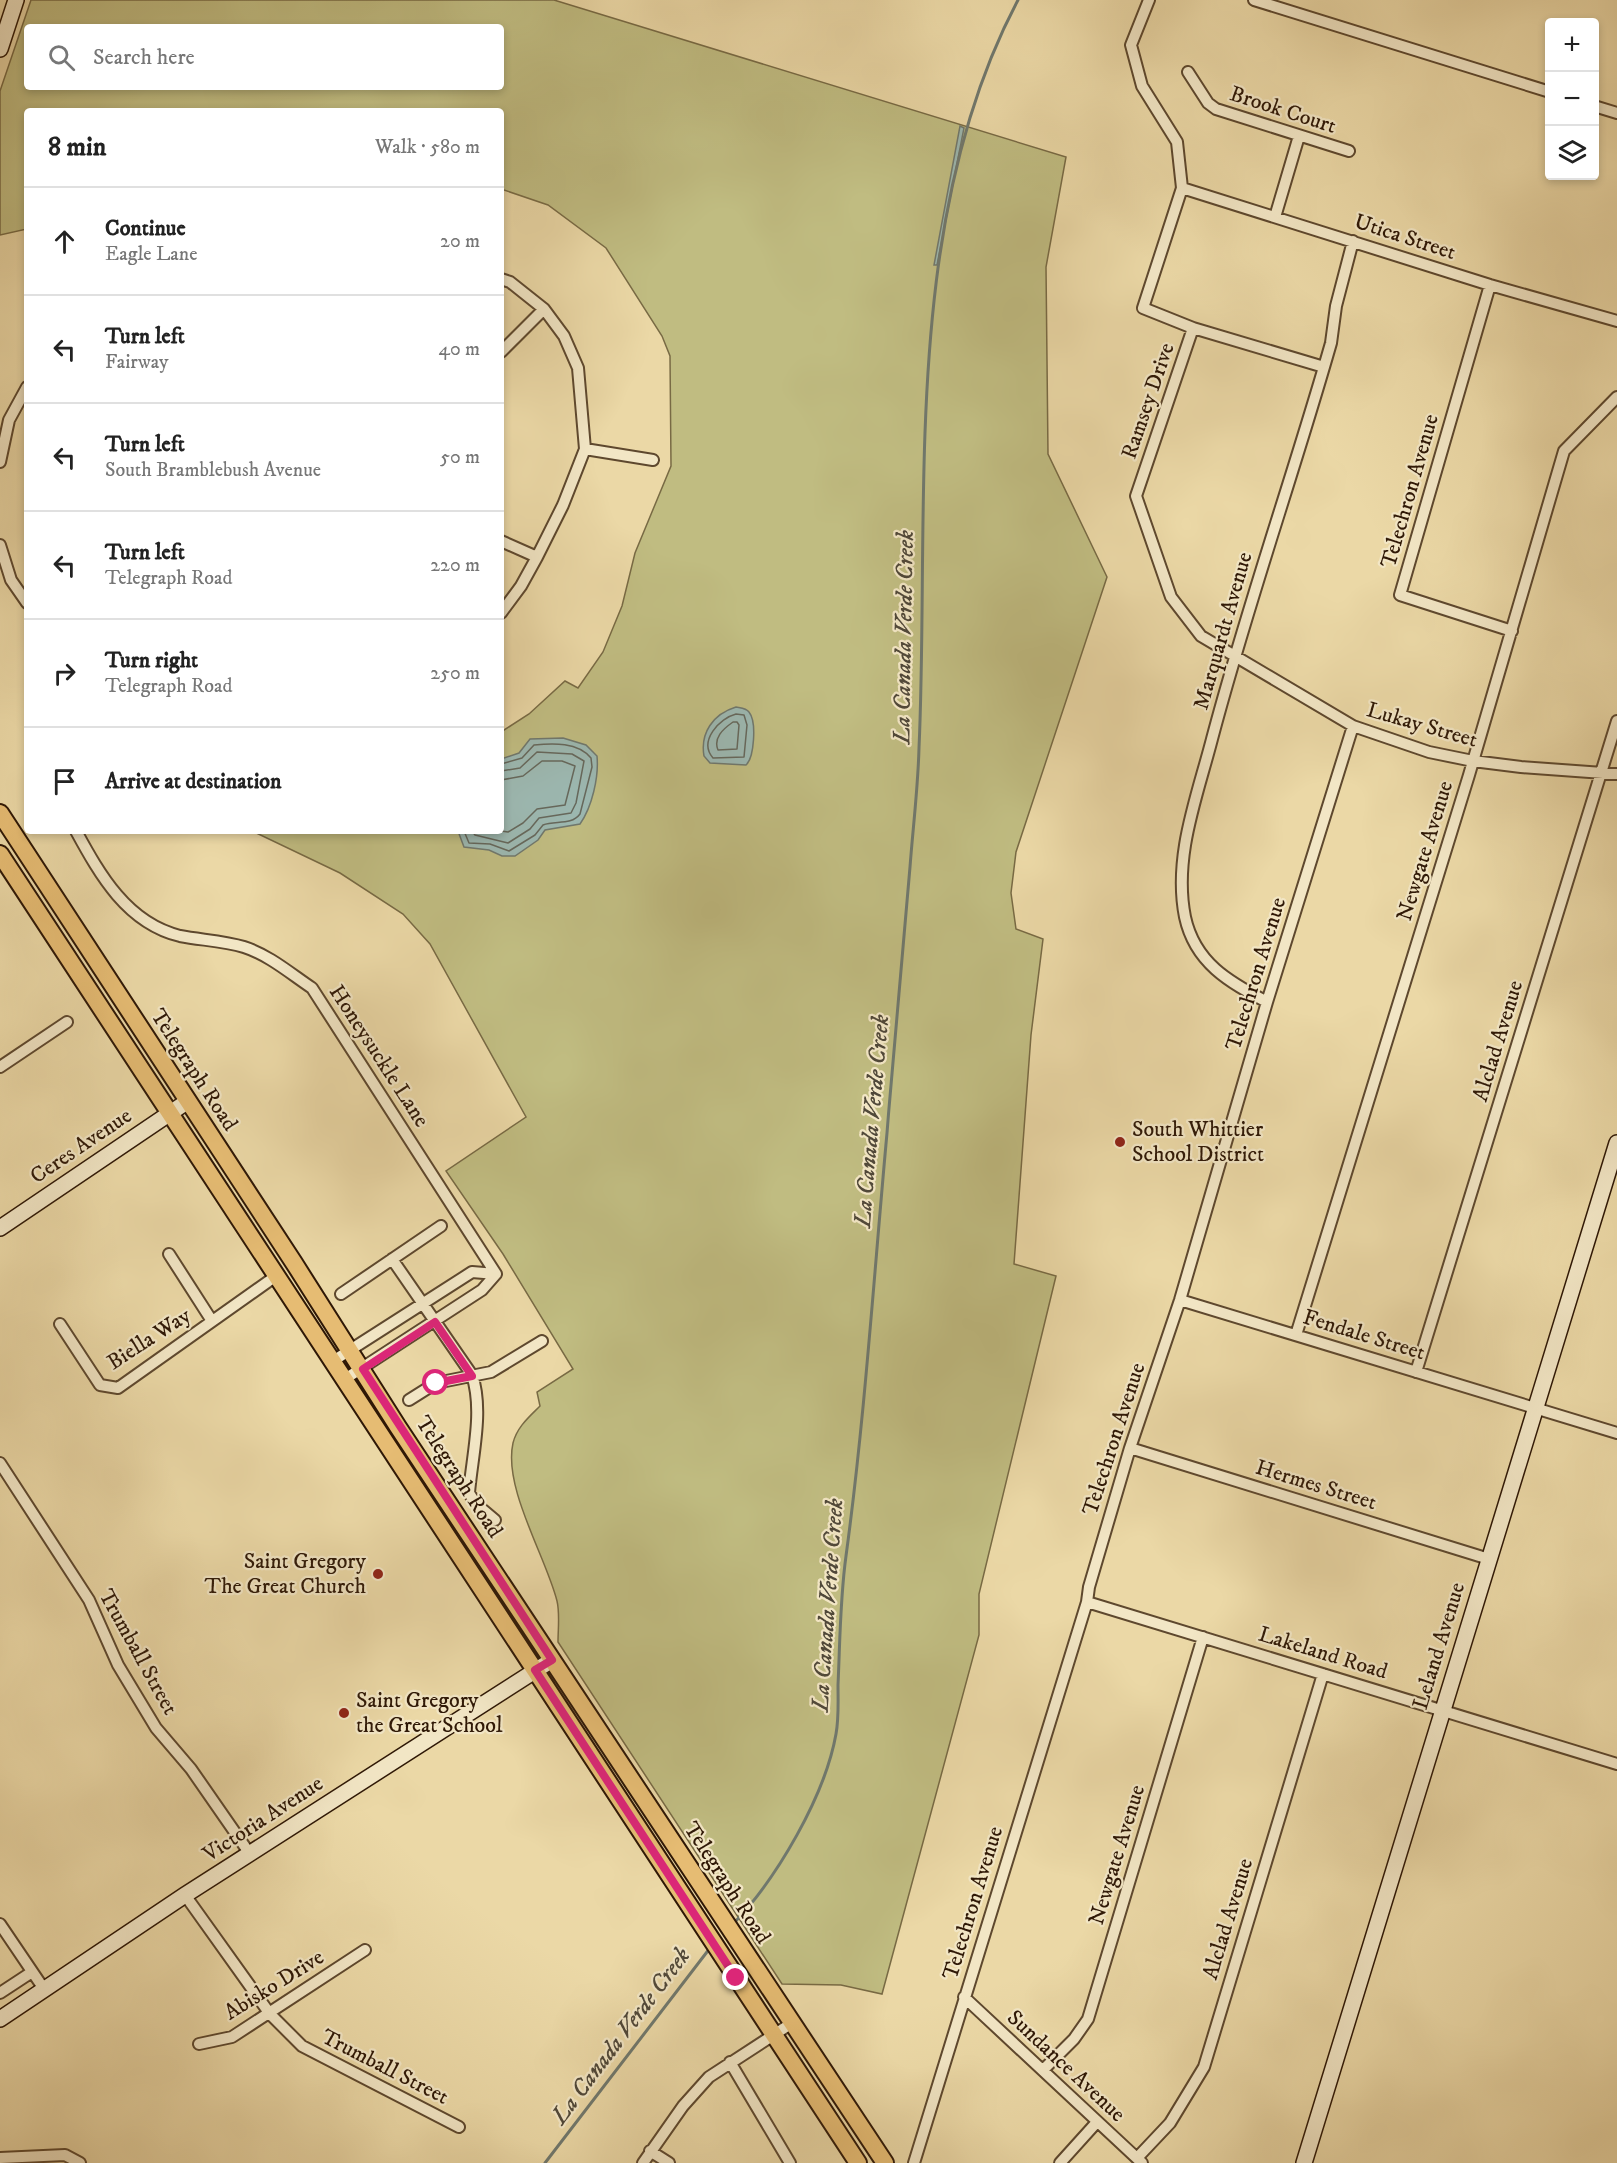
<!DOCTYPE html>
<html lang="en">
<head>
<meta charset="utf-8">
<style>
  :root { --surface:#fff; --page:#f2f2f2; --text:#222; --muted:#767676; --line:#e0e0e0 }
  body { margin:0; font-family:"IM FELL DW Pica",serif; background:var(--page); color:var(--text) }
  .controls { position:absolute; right:18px; top:18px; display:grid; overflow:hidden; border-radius:6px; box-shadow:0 3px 9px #0003 }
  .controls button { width:54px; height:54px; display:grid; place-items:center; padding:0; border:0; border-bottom:2px solid var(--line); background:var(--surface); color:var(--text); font:30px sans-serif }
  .stop { position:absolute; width:18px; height:18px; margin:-14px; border:4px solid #db2777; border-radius:50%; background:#fff }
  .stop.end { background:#db2777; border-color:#fff; box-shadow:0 2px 6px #0008 }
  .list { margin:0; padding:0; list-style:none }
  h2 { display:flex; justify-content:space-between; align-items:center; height:78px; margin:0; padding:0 24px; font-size:26px }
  h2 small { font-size:20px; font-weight:400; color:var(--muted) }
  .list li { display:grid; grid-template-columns:39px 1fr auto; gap:18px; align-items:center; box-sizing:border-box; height:108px; padding:0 24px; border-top:2px solid var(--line) }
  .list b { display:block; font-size:22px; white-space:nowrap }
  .list p { margin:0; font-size:20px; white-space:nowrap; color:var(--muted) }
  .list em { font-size:20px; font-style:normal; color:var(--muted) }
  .icon { flex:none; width:33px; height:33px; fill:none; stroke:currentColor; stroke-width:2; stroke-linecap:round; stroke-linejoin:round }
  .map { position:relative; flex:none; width:1617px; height:2163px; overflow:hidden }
  .search { position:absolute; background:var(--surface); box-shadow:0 3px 9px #0003; left:24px; top:24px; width:480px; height:66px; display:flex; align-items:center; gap:15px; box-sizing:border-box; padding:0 21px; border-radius:6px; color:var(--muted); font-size:22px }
  .panel { position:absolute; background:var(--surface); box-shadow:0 3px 9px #0003; left:24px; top:108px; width:480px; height:726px; border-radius:6px }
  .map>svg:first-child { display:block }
  .green { fill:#c0bc81; stroke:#786a44; stroke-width:1.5; fill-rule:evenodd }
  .water { fill:#9cb8b1; stroke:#70786d; stroke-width:1.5 }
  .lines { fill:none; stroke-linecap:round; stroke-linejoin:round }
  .shore { stroke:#66685c; stroke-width:1.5 }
  .stream { stroke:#70786d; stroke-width:3 }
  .street-casing { stroke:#5e482e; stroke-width:14 }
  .secondary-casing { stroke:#2f1806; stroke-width:18 }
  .primary-casing { stroke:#2f1806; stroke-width:20 }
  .street { stroke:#f2e6c5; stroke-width:10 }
  .secondary { stroke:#f2e6c5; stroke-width:15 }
  .primary { stroke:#e6bc73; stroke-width:16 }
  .route { stroke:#db2777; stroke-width:8 }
  .poi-dot { fill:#8f2418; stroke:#f2e6c5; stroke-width:2 }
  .labels { text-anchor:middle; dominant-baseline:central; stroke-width:4.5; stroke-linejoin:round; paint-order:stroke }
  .street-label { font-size:22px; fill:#2f1806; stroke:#f2e6c5 }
  .poi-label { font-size:22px; fill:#2f1806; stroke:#f2e6c5; text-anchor:start }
  .water-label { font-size:24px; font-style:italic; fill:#504839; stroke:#f2e6c5 }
</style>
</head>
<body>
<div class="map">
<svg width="1617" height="2163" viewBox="0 0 1617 2163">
  <rect width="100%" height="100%" fill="#ebd8a6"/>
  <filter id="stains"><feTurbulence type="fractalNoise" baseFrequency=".00333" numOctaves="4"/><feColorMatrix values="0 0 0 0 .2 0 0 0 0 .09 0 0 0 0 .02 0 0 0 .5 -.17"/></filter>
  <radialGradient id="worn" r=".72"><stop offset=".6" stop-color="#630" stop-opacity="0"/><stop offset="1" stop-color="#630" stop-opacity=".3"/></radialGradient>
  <path class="green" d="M 31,0 L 554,0 L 1066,157 L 1046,267 L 1048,454 L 1107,577 L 1016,852 L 1011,893 L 1016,929 L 1043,939 L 1031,1035 L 1014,1264 L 1056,1276 L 979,1594 L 979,1635 L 882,1994 L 841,1985 L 782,1984 L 558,1642 C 558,1629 560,1613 557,1601 C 546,1557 503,1488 513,1443 C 517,1427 529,1417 540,1406 L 537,1392 L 573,1369 L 503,1254 L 446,1171 L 526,1117 L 430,944 L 403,914 L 340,873 L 252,831 L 501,831 L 501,732 L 529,714 L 565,681 L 578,688 L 603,652 L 622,606 L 635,553 L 671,466 L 670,356 L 662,336 L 606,248 L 548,205 L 501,189 L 501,111 L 27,111 L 27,229 L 0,235 L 0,91 ZM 27,27 L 501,27 L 501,87 L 27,87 Z"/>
  <path class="water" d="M 960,126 L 964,128 L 937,265 L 934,265 Z
    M 736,707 C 741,708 746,708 749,712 C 757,722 754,758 746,765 L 710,763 L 704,756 C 700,733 713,714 736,707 Z
    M 563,738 L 586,745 L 597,756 C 599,777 592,807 580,824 L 545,830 L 538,840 L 515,856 L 502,856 L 489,850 L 464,847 L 458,831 L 501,831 L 501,759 L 519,753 L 530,739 Z"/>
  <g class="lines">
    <path class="shore" d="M 736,714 L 744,715 L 747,725 L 744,757 L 713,758 C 698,741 720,718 736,714 Z
      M 733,722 L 737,722 L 739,725 L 737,749 L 718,750 C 713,738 723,729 733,722 Z
      M 501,780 L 523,776 L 542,761 L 562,761 L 575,766 L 565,805 L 537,809 L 523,823 L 508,832 L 501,831
      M 464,831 L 469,843 L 490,844 L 509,851 L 535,835 L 543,825 C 555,820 571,826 580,814 L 592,767 L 591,758 C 578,742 553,743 534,745 L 522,758 L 501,764
      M 472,831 L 475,835 L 508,843 L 530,829 L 539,818 L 571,813 L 576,803 L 584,761 L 572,754 L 537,752 L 520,768 L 501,771"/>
    <path class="stream" d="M 734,1923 C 777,1878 825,1796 836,1734 C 839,1718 838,1701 838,1685 C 840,1642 840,1599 846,1556 C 865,1416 874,1274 887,1133 C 894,1044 902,955 910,867 C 913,827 918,788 919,748 C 930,505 900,222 1018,0
      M 545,2163 L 710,1948"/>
    <defs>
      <path id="street" d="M 1149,0 L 1131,45 L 1142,86 L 1177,142 L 1182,188 L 1143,308 L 1193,328 L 1136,496 L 1171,597 L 1201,636 L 1353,726 L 1429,752 L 1473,761 L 1521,767 L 1617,774
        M 1254,0 L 1550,92
        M 1188,72 L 1208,103 L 1216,109 L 1349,151
        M 1594,106 L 1617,113
        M 1182,188 L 1490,285 L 1617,321
        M 1275,217 L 1299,136
        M 501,279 L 510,282 L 544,309 L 564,336 L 578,368 L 585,449 L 563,505 L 537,557 L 521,586 L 501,613
        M 1490,285 L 1400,595 L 1512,631
        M 1193,328 L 1324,367
        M 501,352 L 544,309
        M 585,449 L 653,460
        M 0,462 L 9,420 L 27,387
        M 501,541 L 537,557
        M 0,545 L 11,580 L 27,603
        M 76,831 C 100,875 127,923 180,936 C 201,940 224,941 244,947 C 269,955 291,974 312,988 L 496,1274
        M 1267,1002 C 1229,982 1195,963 1185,917 C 1173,857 1197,797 1212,739 C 1247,606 1293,476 1331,343 L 1336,306 L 1353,241
        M 0,1067 L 67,1022
        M 169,1254 L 212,1321
        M 392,1259 L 472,1375 C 484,1411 472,1456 469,1493 L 476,1504 L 495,1520
        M 341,1294 L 441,1226
        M 1180,1300 L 1617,1433
        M 60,1324 L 100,1385 L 118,1388 L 276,1276
        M 1296,1335 L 1469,775 L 1564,451 L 1617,397
        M 333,1361 L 472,1272 L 496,1274
        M 1416,1372 L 1617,721
        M 345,1379 L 482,1290 L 496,1274
        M 409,1400 L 436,1383 L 491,1372 L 542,1341
        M 1130,1448 L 1489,1559
        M 0,1463 L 89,1600 L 118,1665 L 156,1728 L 191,1769 L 250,1854
        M 1087,1602 L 1617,1764
        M 185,1895 L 270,2014 L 302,2046 L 459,2127
        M 0,1924 L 44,1989
        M 0,1993 L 32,1972
        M 964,1997 L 1142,2163
        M 199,2044 L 232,2037 L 365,1950
        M 730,2062 L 790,2163
        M 1043,2070 L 1074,2039 L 1088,2019 L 1203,1637
        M 650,2151 L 669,2163
        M 0,2158 L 65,2155 L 80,2163
        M 1137,2158 L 1170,2123 L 1204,2067 L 1323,1674
        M 643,2163 L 683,2106 L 709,2077 L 792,2023
        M 914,2163 L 1087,1602 L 1089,1587 L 1130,1448 L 1180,1300 L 1267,1002 L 1353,726
        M 1060,2163 L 1097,2122"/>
      <path id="secondary" d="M 0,49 L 16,0
        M 0,1228 L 188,1101
        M 0,2019 L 185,1895 L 552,1660
        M 1304,2163 L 1617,1143"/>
      <path id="primary" d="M 0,813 L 294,1263 L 398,1427 L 885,2163
        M 0,854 L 858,2163"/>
    </defs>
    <use href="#street" class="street-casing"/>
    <use href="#secondary" class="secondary-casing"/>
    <use href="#primary" class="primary-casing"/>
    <use href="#street" class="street"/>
    <use href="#secondary" class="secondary"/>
    <use href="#primary" class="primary"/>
  </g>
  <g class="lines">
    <path class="route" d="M 436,1383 L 472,1376 L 435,1322 L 363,1369 L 552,1660 L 535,1670 L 736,1978"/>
  </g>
  <g class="poi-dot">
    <circle cx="1120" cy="1142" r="6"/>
    <circle cx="378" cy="1574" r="6"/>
    <circle cx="344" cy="1713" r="6"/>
  </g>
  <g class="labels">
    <g class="street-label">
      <text transform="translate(1283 110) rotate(18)">Brook Court</text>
      <text transform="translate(1405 237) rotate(18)">Utica Street</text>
      <text transform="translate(1148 401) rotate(-71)">Ramsey Drive</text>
      <text transform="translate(1410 491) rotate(-74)">Telechron Avenue</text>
      <text transform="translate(1223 631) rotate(-74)">Marquardt Avenue</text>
      <text transform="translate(1422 725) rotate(16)">Lukay Street</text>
      <text transform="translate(1425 851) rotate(-73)">Newgate Avenue</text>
      <text transform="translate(1256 974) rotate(-73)">Telechron Avenue</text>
      <text transform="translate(1498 1041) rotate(-73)">Alclad Avenue</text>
      <text transform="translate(379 1056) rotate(57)">Honeysuckle Lane</text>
      <text transform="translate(194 1070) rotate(57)">Telegraph Road</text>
      <text transform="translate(81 1146) rotate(-34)">Ceres Avenue</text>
      <text transform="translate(1364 1335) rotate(17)">Fendale Street</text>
      <text transform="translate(149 1339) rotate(-33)">Biella Way</text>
      <text transform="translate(1114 1439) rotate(-72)">Telechron Avenue</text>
      <text transform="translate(459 1477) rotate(57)">Telegraph Road</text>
      <text transform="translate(1316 1485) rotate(17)">Hermes Street</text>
      <text transform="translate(1439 1646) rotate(-73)">Leland Avenue</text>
      <text transform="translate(138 1652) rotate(61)">Trumball Street</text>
      <text transform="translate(1323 1653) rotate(17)">Lakeland Road</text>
      <text transform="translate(263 1819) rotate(-33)">Victoria Avenue</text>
      <text transform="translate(1117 1855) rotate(-73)">Newgate Avenue</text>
      <text transform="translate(727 1883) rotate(57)">Telegraph Road</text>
      <text transform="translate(973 1903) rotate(-73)">Telechron Avenue</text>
      <text transform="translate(1228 1919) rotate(-73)">Alclad Avenue</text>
      <text transform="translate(274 1985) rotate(-32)">Abisko Drive</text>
      <text transform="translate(1066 2066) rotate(43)">Sundance Avenue</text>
      <text transform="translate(385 2067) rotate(27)">Trumball Street</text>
    </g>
    <g class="poi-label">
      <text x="1132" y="1129">South Whittier<tspan x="1132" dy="25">School District</tspan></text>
      <text x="366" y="1561" text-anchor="end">Saint Gregory<tspan x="366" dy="25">The Great Church</tspan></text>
      <text x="356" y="1700">Saint Gregory<tspan x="356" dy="25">the Great School</tspan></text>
    </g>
    <g class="water-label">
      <text transform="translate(904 637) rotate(-89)">La Canada Verde Creek</text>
      <text transform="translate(872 1121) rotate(-85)">La Canada Verde Creek</text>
      <text transform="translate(828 1605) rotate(-86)">La Canada Verde Creek</text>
      <text transform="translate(621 2036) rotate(-53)">La Canada Verde Creek</text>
    </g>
  </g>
  <rect width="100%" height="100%" filter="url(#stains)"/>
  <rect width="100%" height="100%" fill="url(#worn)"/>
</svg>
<div class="controls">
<button>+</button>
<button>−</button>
<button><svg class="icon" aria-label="layers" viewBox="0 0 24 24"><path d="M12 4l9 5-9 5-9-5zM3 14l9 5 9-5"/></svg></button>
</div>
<div class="stop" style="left:436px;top:1383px"></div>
<div class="stop end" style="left:736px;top:1978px"></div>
<div class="search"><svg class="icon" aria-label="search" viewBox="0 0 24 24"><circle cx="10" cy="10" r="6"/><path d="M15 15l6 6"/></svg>Search here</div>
<section class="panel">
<h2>8 min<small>Walk · 580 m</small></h2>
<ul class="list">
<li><svg class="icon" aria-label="ahead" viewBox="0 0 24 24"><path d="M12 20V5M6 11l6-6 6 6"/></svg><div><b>Continue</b><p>Eagle Lane</p></div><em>20 m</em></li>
<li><svg class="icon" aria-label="left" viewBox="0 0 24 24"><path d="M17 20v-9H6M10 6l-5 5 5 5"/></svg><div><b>Turn left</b><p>Fairway</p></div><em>40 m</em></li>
<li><svg class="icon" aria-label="left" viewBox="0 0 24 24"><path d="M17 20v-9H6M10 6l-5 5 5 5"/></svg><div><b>Turn left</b><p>South Bramblebush Avenue</p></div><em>50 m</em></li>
<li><svg class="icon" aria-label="left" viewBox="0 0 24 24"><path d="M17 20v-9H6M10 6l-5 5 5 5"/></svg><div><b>Turn left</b><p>Telegraph Road</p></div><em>220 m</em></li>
<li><svg class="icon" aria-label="right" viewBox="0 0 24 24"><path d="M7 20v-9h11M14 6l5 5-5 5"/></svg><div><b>Turn right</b><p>Telegraph Road</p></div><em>250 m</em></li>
<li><svg class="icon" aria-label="arrive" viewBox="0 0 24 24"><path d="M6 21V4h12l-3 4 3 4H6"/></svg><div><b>Arrive at destination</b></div></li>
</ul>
</section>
</div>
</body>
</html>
